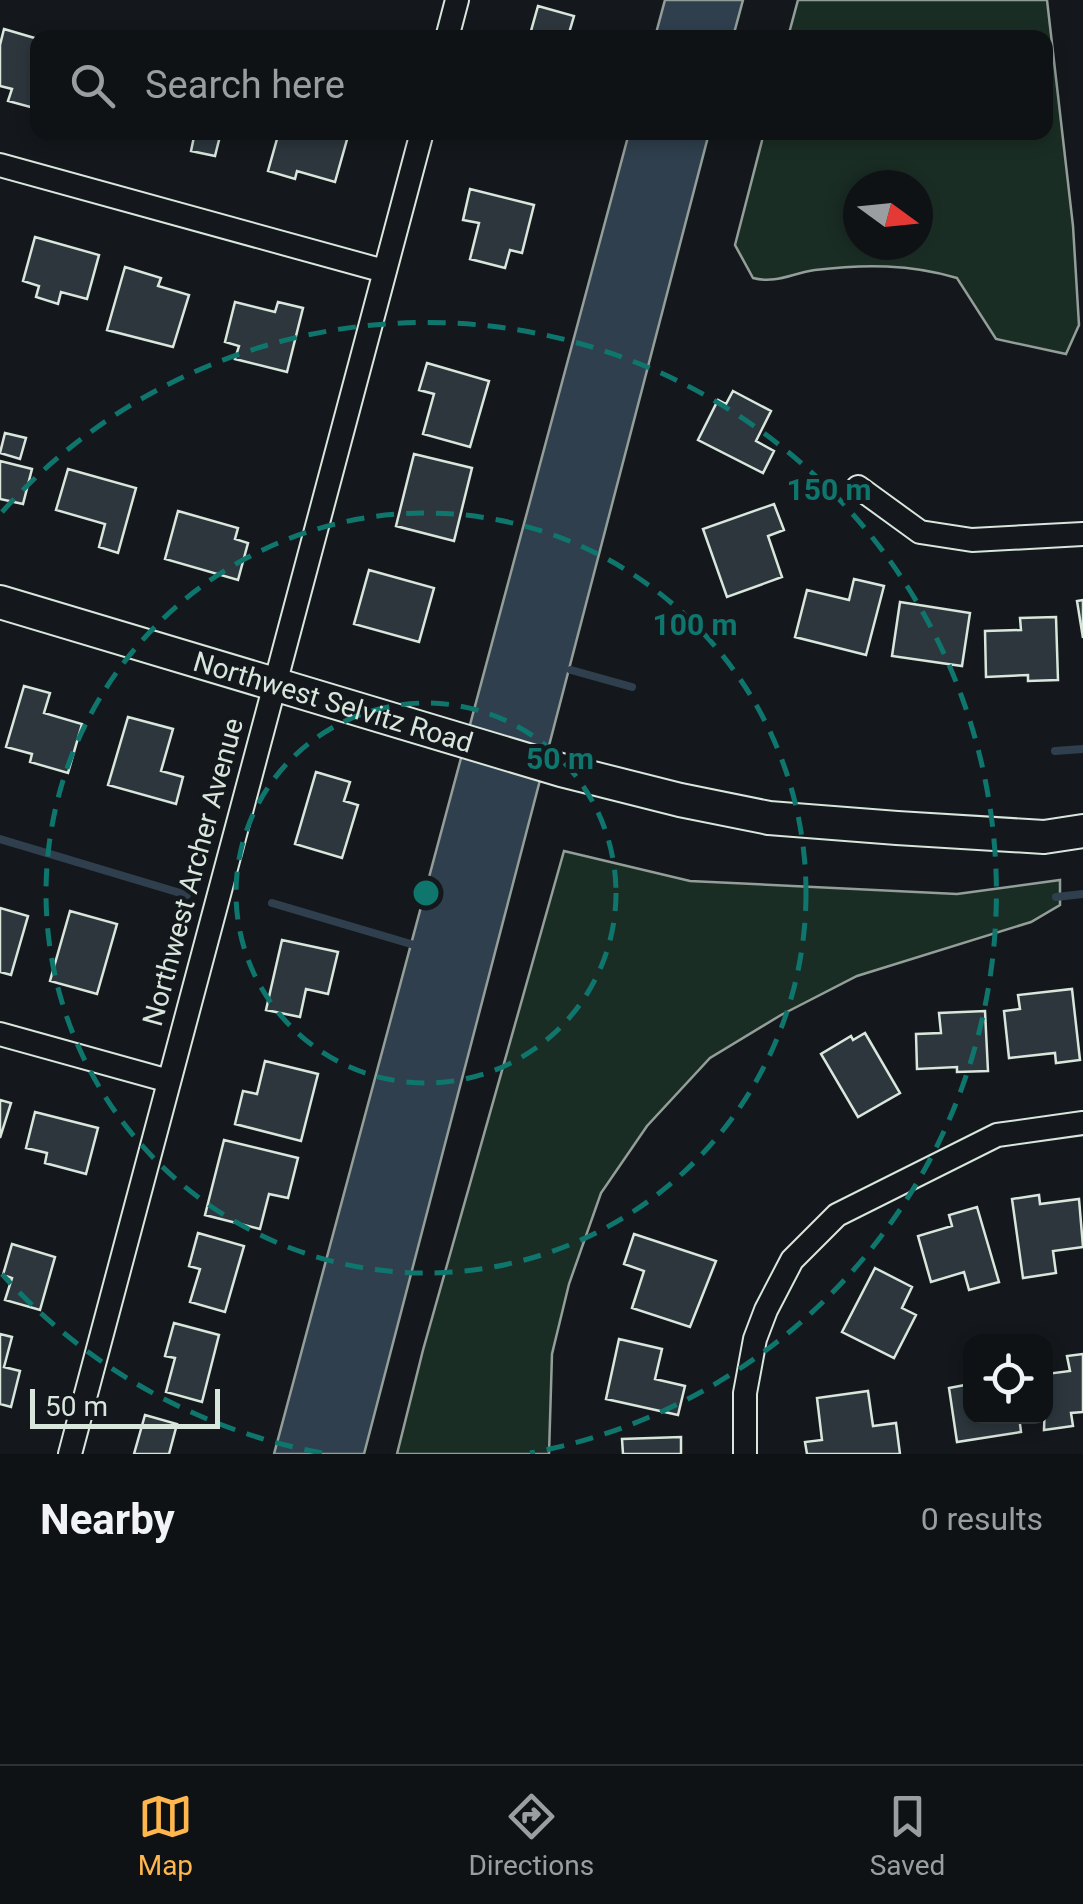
<!DOCTYPE html>
<html lang="en">
<head>
<meta charset="utf-8">
<style>
  :root { --surface:#0f1215; --page:#181b1e; --text:#f1f3f6; --muted:#9b9ea0; --line:#2f3234; --accent:#ffb74d }
  body { margin:0; font-family:Roboto,sans-serif; background:var(--page); color:var(--text) }
  .controls { position:absolute; right:30px; bottom:30px; display:grid; overflow:hidden; border-radius:20px; box-shadow:0 5px 15px #0003 }
  .controls button { width:90px; height:90px; display:grid; place-items:center; padding:0; border:0; border-bottom:2px solid var(--line); background:var(--surface); color:var(--text); font:50px sans-serif }
  .compass { position:absolute; left:843px; top:170px; width:90px; height:90px; border-radius:50%; background:var(--surface); box-shadow:0 5px 15px #0003; rotate:105deg }
  .scale { position:absolute; left:30px; bottom:25px; width:190px; box-sizing:border-box; padding-left:10px; border:5px solid #d8e6dc; border-top:0; font-size:28px; line-height:35px; white-space:nowrap; color:#d8e6dc; -webkit-text-stroke:8px #14181c; paint-order:stroke }
  .list { margin:0; padding:0; list-style:none }
  h2 { display:flex; justify-content:space-between; align-items:center; height:130px; margin:0; padding:0 40px; font-size:42px }
  h2 small { font-size:32px; font-weight:400; color:var(--muted) }
  .icon { flex:none; width:55px; height:55px; fill:none; stroke:currentColor; stroke-width:2; stroke-linecap:round; stroke-linejoin:round }
  .map { position:relative; flex:none; width:1083px; height:1454px; overflow:hidden }
  .search { position:absolute; background:var(--surface); box-shadow:0 5px 15px #0003; left:30px; right:30px; top:30px; height:110px; display:flex; align-items:center; gap:25px; box-sizing:border-box; padding:0 35px; border-radius:20px; color:var(--muted); font-size:38px }
  .sheet { height:310px; background:var(--surface) }
  nav { display:flex; justify-content:space-around; align-items:center; box-sizing:border-box; height:140px; border-top:2px solid var(--line); background:var(--surface); font-size:28px; color:var(--muted) }
  nav a { display:grid; justify-items:center; gap:5px }
  nav .on { color:var(--accent) }
  .map>svg:first-child { display:block }
  .green { fill:#1a2d24; stroke:#939e99; stroke-width:2.5; fill-rule:evenodd }
  .water { fill:#2f3f4d; stroke:#939e99; stroke-width:2.5 }
  .lines { fill:none; stroke-linecap:round; stroke-linejoin:round }
  .stream { stroke:#2f3f4d; stroke-width:8 }
  .building { fill:#2c363c; stroke:#d8e6dc; stroke-width:2.5 }
  .street-casing { stroke:#d8e6dc; stroke-width:26 }
  .secondary-casing { stroke:#d8e6dc; stroke-width:36 }
  .street { stroke:#14181c; stroke-width:22 }
  .secondary { stroke:#14181c; stroke-width:32 }
  .ring { fill:none; stroke:#0f766e; stroke-width:5; stroke-dasharray:18 12 }
  .labels { text-anchor:middle; dominant-baseline:central; stroke-width:8; stroke-linejoin:round; paint-order:stroke }
  .street-label { font-size:28px; fill:#d8e6dc; stroke:#14181c }
  .centre { fill:#0f766e; stroke:#14181c; stroke-width:5 }
  .ring-label { font-size:30px; text-anchor:middle; font-weight:bold; fill:#0f766e; stroke:#14181c; stroke-width:8; stroke-linejoin:round; paint-order:stroke }
</style>
</head>
<body>
<div class="map">
<svg width="1083" height="1454" viewBox="0 0 1083 1454">
  <rect width="100%" height="100%" fill="#14181c"/>
  <path class="green" d="M 798,0 L 1047,0 L 1073,226 L 1079,325 L 1066,354 L 996,339 L 957,278 C 910,264 864,264 815,270 C 792,273 777,284 753,278 L 735,245 L 764,133 L 1046,132 L 1046,38 L 788,37 ZM 858,185 L 918,185 L 918,245 L 858,245 Z
    M 564,851 L 690,881 L 957,894 L 1060,880 L 1060,905 L 1031,922 L 857,976 L 781,1015 L 710,1058 L 647,1126 L 601,1193 L 569,1284 L 552,1354 L 549,1454 L 397,1454 L 423,1350 Z"/>
  <path class="water" d="M 665,0 L 743,0 L 733,37 L 655,37 Z
    M 629,133 L 709,133 L 364,1454 L 274,1454 Z"/>
  <g class="lines">
    <path class="stream" d="M 571,670 L 632,687
      M 1055,751 L 1083,749
      M 0,839 L 187,895
      M 1056,897 L 1083,894
      M 272,903 L 421,947"/>
  </g>
  <path class="building" d="M 538,6 L 574,16 L 569,33 L 580,38 L 529,38 Z
    M 4,29 L 38,39 L 38,96 L 34,108 L 8,101 L 12,89 L 0,86 L 0,45 Z
    M 195,132 L 221,132 L 215,156 L 191,151 Z
    M 279,132 L 337,132 L 348,136 L 335,182 L 297,171 L 295,179 L 268,171 Z
    M 470,189 L 534,205 L 522,253 L 510,250 L 505,268 L 470,259 L 479,223 L 463,220 Z
    M 35,237 L 99,255 L 87,299 L 61,292 L 58,304 L 36,297 L 39,286 L 23,281 Z
    M 125,267 L 161,278 L 158,286 L 189,295 L 173,347 L 107,330 Z
    M 235,302 L 275,312 L 278,302 L 303,308 L 287,372 L 235,359 L 239,346 L 225,342 Z
    M 427,363 L 489,381 L 470,447 L 423,434 L 434,394 L 419,390 Z
    M 733,391 L 771,411 L 756,441 L 774,451 L 763,473 L 698,440 L 718,400 L 726,404 Z
    M 5,433 L 26,438 L 20,459 L 0,453 Z
    M 414,454 L 472,468 L 454,541 L 396,526 Z
    M 0,461 L 32,469 L 23,504 L 0,499 Z
    M 68,469 L 136,488 L 118,553 L 99,547 L 105,524 L 56,510 Z
    M 774,504 L 784,530 L 768,536 L 782,577 L 727,597 L 703,529 Z
    M 178,511 L 238,528 L 235,539 L 248,543 L 238,580 L 165,559 Z
    M 369,570 L 434,588 L 419,642 L 354,624 Z
    M 854,579 L 884,586 L 866,655 L 795,637 L 807,590 L 849,600 Z
    M 1083,600 L 1083,638 L 1077,601 Z
    M 900,602 L 970,613 L 962,666 L 892,656 Z
    M 1056,617 L 1058,680 L 1028,681 L 1028,675 L 986,677 L 985,631 L 1021,630 L 1020,618 Z
    M 24,686 L 50,693 L 44,713 L 82,724 L 68,773 L 30,762 L 32,754 L 6,747 Z
    M 128,717 L 173,729 L 161,771 L 183,777 L 176,804 L 108,785 Z
    M 316,772 L 350,782 L 344,801 L 358,805 L 342,858 L 295,844 Z
    M 0,908 L 28,916 L 11,975 L 0,972 Z
    M 70,911 L 117,924 L 97,994 L 50,981 Z
    M 282,940 L 338,952 L 328,994 L 306,989 L 300,1017 L 266,1010 Z
    M 1072,989 L 1080,1060 L 1056,1063 L 1055,1053 L 1009,1058 L 1004,1011 L 1020,1009 L 1018,995 Z
    M 985,1011 L 988,1071 L 957,1072 L 957,1067 L 917,1069 L 916,1034 L 941,1033 L 939,1013 Z
    M 865,1033 L 900,1093 L 858,1117 L 821,1054 L 851,1036 L 853,1040 Z
    M 265,1061 L 318,1074 L 301,1141 L 235,1124 L 243,1091 L 257,1094 Z
    M 0,1100 L 11,1103 L 0,1138 Z
    M 35,1112 L 98,1128 L 86,1174 L 45,1163 L 47,1153 L 26,1148 Z
    M 224,1140 L 298,1158 L 288,1198 L 269,1194 L 260,1229 L 205,1215 Z
    M 1039,1195 L 1040,1204 L 1079,1199 L 1083,1247 L 1053,1251 L 1056,1273 L 1023,1278 L 1012,1199 Z
    M 977,1207 L 999,1282 L 969,1290 L 964,1272 L 931,1282 L 918,1236 L 952,1226 L 949,1215 Z
    M 198,1233 L 244,1246 L 225,1312 L 190,1302 L 200,1269 L 189,1266 Z
    M 634,1234 L 716,1261 L 690,1327 L 632,1308 L 644,1271 L 624,1264 Z
    M 12,1244 L 55,1257 L 40,1310 L 5,1300 L 12,1278 L 3,1275 Z
    M 875,1268 L 912,1287 L 902,1308 L 916,1315 L 894,1358 L 842,1332 Z
    M 174,1323 L 219,1335 L 202,1402 L 166,1392 L 175,1358 L 165,1356 Z
    M 0,1334 L 12,1337 L 4,1367 L 20,1371 L 11,1407 L 0,1404 Z
    M 619,1339 L 662,1349 L 655,1379 L 685,1386 L 678,1415 L 606,1399 Z
    M 1083,1354 L 1083,1412 L 1071,1413 L 1073,1426 L 1044,1430 L 1046,1374 L 1070,1371 L 1067,1356 Z
    M 970,1384 L 970,1416 L 1019,1416 L 1021,1432 L 957,1442 L 949,1388 Z
    M 868,1391 L 873,1426 L 896,1423 L 900,1454 L 807,1454 L 805,1442 L 822,1440 L 817,1398 Z
    M 145,1415 L 177,1424 L 169,1454 L 134,1454 Z
    M 681,1437 L 681,1454 L 623,1454 L 622,1439 Z"/>
  <g class="lines">
    <defs>
      <path id="street" d="M 447,38 L 457,0
        M 0,165 L 384,271
        M 858,487 L 920,532 L 972,540 L 1083,534
        M 0,1034 L 169,1081
        M 70,1454 L 422,132
        M 745,1454 L 745,1393 L 755,1339 L 766,1310 L 792,1260 L 837,1215 L 997,1135 L 1083,1123"/>
      <g id="secondary">
        <path id="s1" d="M 0,602 L 561,770 L 680,800 L 769,818 L 897,828 L 1044,837 L 1083,831"/>
      </g>
    </defs>
    <use href="#street" class="street-casing"/>
    <use href="#secondary" class="secondary-casing"/>
    <use href="#street" class="street"/>
    <use href="#secondary" class="secondary"/>
  </g>
  <g class="ring">
    <circle cx="426" cy="893" r="190"/>
    <circle cx="426" cy="893" r="380"/>
    <path d="M322 1453A570 570 0 0 1 2 1274M2 512A570 570 0 1 1 530 1453"/>
  </g>
  <g class="labels">
    <g class="street-label">
      <text stroke="none"><textPath href="#s1" startOffset="348">Northwest Selvitz Road</textPath></text>
      <text transform="translate(193 872) rotate(-75)">Northwest Archer Avenue</text>
    </g>
  </g>
  <circle cx="426" cy="893" r="15" class="centre"/>
  <g class="ring-label">
    <text x="829" y="500">150 m</text>
    <text x="695" y="635">100 m</text>
    <text x="560" y="769">50 m</text>
  </g>
</svg>
<div class="controls">
<button><svg class="icon" aria-label="locate" viewBox="0 0 24 24"><circle cx="12" cy="12" r="6"/><path d="M12 2v4M12 18v4M2 12h4M18 12h4"/></svg></button>
</div>
<svg class="compass" viewBox="-18 -18 36 36"><path d="M0-13l5 13h-10z" fill="#e53935"/><path d="M0 13l5-13h-10z" fill="#9b9ea0"/></svg>
<div class="scale">50 m</div>
<div class="search"><svg class="icon" aria-label="search" viewBox="0 0 24 24"><circle cx="10" cy="10" r="6"/><path d="M15 15l6 6"/></svg>Search here</div>
</div>
<section class="sheet">
<h2>Nearby<small>0 results</small></h2>
<ul class="list">
</ul>
</section>
<nav>
<a class="on"><svg class="icon" aria-label="map" viewBox="0 0 24 24"><path d="M3 6l6-2 6 2 6-2v14l-6 2-6-2-6 2zM9 4v14M15 6v14"/></svg>Map</a>
<a><svg class="icon" aria-label="directions" viewBox="0 0 24 24"><path d="M12 3l9 9-9 9-9-9zM9 14v-3h6M13 9l2 2-2 2"/></svg>Directions</a>
<a><svg class="icon" aria-label="saved" viewBox="0 0 24 24"><path d="M7 4h10v16l-5-4-5 4z"/></svg>Saved</a>
</nav>
</body>
</html>
